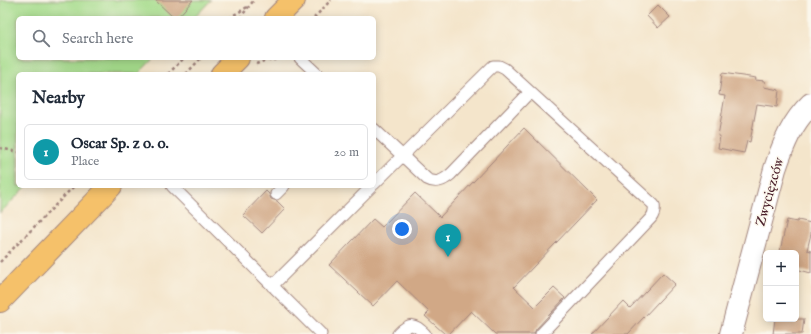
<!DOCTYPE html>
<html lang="en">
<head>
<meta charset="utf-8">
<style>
  :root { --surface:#fff; --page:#f6f6f7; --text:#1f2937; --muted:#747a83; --line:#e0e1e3; --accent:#db2777 }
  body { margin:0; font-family:"IM FELL English",serif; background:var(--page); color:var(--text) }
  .controls { position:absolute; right:12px; bottom:12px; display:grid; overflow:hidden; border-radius:6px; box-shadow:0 2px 10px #0003 }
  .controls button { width:36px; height:36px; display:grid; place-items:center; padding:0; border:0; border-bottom:1px solid var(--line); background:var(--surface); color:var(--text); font:20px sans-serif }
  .you { position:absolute; left:402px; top:229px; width:14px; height:14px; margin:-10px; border:3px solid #fff; border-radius:50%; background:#1a73e8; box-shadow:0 0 0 6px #1a73e833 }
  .badge { display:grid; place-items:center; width:26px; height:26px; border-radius:50%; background:var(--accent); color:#fff; font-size:13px; font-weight:700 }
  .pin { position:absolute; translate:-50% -33px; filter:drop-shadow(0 1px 2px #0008) }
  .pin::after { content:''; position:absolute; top:21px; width:14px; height:12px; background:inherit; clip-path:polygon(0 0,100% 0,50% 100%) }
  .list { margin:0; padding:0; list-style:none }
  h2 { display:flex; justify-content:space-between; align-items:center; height:52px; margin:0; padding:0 16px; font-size:17px }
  h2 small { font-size:13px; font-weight:400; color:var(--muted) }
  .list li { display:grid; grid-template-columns:26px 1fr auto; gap:12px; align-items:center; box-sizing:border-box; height:56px; margin:0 8px 8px; padding:0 8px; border:1px solid var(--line); border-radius:6px }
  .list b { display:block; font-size:15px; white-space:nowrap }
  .list p { margin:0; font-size:13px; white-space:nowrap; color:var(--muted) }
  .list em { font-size:13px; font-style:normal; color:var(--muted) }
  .icon { flex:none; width:22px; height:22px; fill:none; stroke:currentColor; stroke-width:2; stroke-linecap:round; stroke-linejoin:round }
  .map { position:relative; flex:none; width:811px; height:334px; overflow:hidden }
  .search { position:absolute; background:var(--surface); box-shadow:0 2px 10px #0003; left:16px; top:16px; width:360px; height:44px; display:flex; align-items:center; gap:10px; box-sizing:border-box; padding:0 14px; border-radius:6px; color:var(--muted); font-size:15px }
  .panel { position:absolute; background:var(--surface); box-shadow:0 2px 10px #0003; left:16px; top:72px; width:360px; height:116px; border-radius:6px }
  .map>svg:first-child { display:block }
  .green { fill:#a6dc8c; stroke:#787e5c }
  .building { fill:#d1a886 }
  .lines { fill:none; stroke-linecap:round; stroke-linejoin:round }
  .service-casing { stroke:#9f827b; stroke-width:13 }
  .minor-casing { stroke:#9f827b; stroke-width:24 }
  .primary-casing { stroke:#9f827b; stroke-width:24 }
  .path { stroke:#9f827b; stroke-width:2.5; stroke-dasharray:3 3; stroke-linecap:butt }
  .service { stroke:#fff; stroke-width:11 }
  .minor { stroke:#fff; stroke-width:22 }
  .primary { stroke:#f5c16b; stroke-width:22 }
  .labels { text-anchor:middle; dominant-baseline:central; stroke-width:3; stroke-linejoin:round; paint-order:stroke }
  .street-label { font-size:14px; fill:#4a1f2b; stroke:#fbf7ec }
</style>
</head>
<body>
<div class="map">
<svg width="811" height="334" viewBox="0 0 811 334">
  <rect width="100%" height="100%" fill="#fbf7ec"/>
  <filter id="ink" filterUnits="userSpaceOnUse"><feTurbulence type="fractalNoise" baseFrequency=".025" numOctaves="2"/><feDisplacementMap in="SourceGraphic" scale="8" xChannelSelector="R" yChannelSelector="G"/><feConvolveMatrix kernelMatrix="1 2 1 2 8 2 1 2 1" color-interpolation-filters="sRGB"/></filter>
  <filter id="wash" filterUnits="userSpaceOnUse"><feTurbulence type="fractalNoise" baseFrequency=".012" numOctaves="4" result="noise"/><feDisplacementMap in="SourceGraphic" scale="16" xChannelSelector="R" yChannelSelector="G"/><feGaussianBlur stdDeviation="0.9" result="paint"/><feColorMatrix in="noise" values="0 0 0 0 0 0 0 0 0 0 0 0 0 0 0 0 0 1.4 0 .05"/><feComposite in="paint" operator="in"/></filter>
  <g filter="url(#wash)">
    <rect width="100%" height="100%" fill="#f4e5cb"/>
    <path class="green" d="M 0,0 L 211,0 L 194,18 L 18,18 L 18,58 L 154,58 L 138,74 L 18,74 L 18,186 L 27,186 L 0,213 Z"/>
    <g id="blocks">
      <path class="building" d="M 155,0 L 193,0 L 177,18 L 174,18 Z
        M 658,5 L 670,17 L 658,28 L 647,16 Z
        M 722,73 L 756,78 L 755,80 L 765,81 L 764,87 L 779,90 L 777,107 L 757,104 L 750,142 L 747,141 L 744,153 L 718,148 L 720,136 L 718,136 L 725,96 L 719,95 Z
        M 524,128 L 597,200 L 514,287 L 535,307 L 554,288 L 565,298 L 536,329 L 534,334 L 495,334 L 471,311 L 449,334 L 445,334 L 425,316 L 429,312 L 397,281 L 373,306 L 329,265 L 373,219 L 382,227 L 415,193 L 440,217 Z
        M 266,191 L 269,194 L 271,199 L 277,201 L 285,209 L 262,233 L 243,215 Z
        M 787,220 L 797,222 L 798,220 L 811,223 L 811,234 L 807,250 L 811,251 L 811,273 L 796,269 L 796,253 L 780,253 L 781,251 L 780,251 Z
        M 663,273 L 675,284 L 628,334 L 592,334 L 623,301 L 630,308 Z
        M 775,319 L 804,319 L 802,334 L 773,334 Z"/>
    </g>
  </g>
  <g filter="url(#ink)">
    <use href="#blocks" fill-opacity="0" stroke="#9f827b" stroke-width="1"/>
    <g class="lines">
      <defs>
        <path id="service" d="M 300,58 L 317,74
          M 374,129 L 427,179 C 436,184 443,181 451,174 L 530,92
          M 374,184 L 493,66 L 499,66 L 505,69 L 654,205 C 655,211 654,214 651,218 L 541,334
          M 172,186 L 321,334
          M 276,194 L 284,186
          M 272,286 L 372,186
          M 398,334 C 410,322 413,323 425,334"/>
        <path id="minor" d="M 731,334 L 775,169 C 783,145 792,122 811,104"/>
        <path id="primary" d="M 276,18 L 294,0
          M 222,74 L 238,58
          M 0,301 L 111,186"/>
      </defs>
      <use href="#service" class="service-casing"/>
      <use href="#minor" class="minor-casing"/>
      <use href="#primary" class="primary-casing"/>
      <path class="path" d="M 229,18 L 249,6
        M 240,18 L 254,0
        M 314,18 L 331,0
        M 256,64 L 267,60 L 274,60 L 276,58
        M 168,74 L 184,58
        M 186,74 L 201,58
        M 0,148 L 18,152
        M 0,262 L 74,186"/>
      <use href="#service" class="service"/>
      <use href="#minor" class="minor"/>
      <use href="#primary" class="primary"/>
    </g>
  </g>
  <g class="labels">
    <g class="street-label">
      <text transform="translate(770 192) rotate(-74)">Zwycięzców</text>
    </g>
  </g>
</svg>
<div class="controls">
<button>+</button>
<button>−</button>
</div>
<div class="you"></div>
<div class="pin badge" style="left:448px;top:257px;background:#0f9aa8">1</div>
<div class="search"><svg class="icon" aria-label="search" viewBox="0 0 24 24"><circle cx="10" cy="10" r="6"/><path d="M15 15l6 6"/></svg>Search here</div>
<section class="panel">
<h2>Nearby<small></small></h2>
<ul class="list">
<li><span class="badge" style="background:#0f9aa8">1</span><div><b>Oscar Sp. z o. o.</b><p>Place</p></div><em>20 m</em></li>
</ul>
</section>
</div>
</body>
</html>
